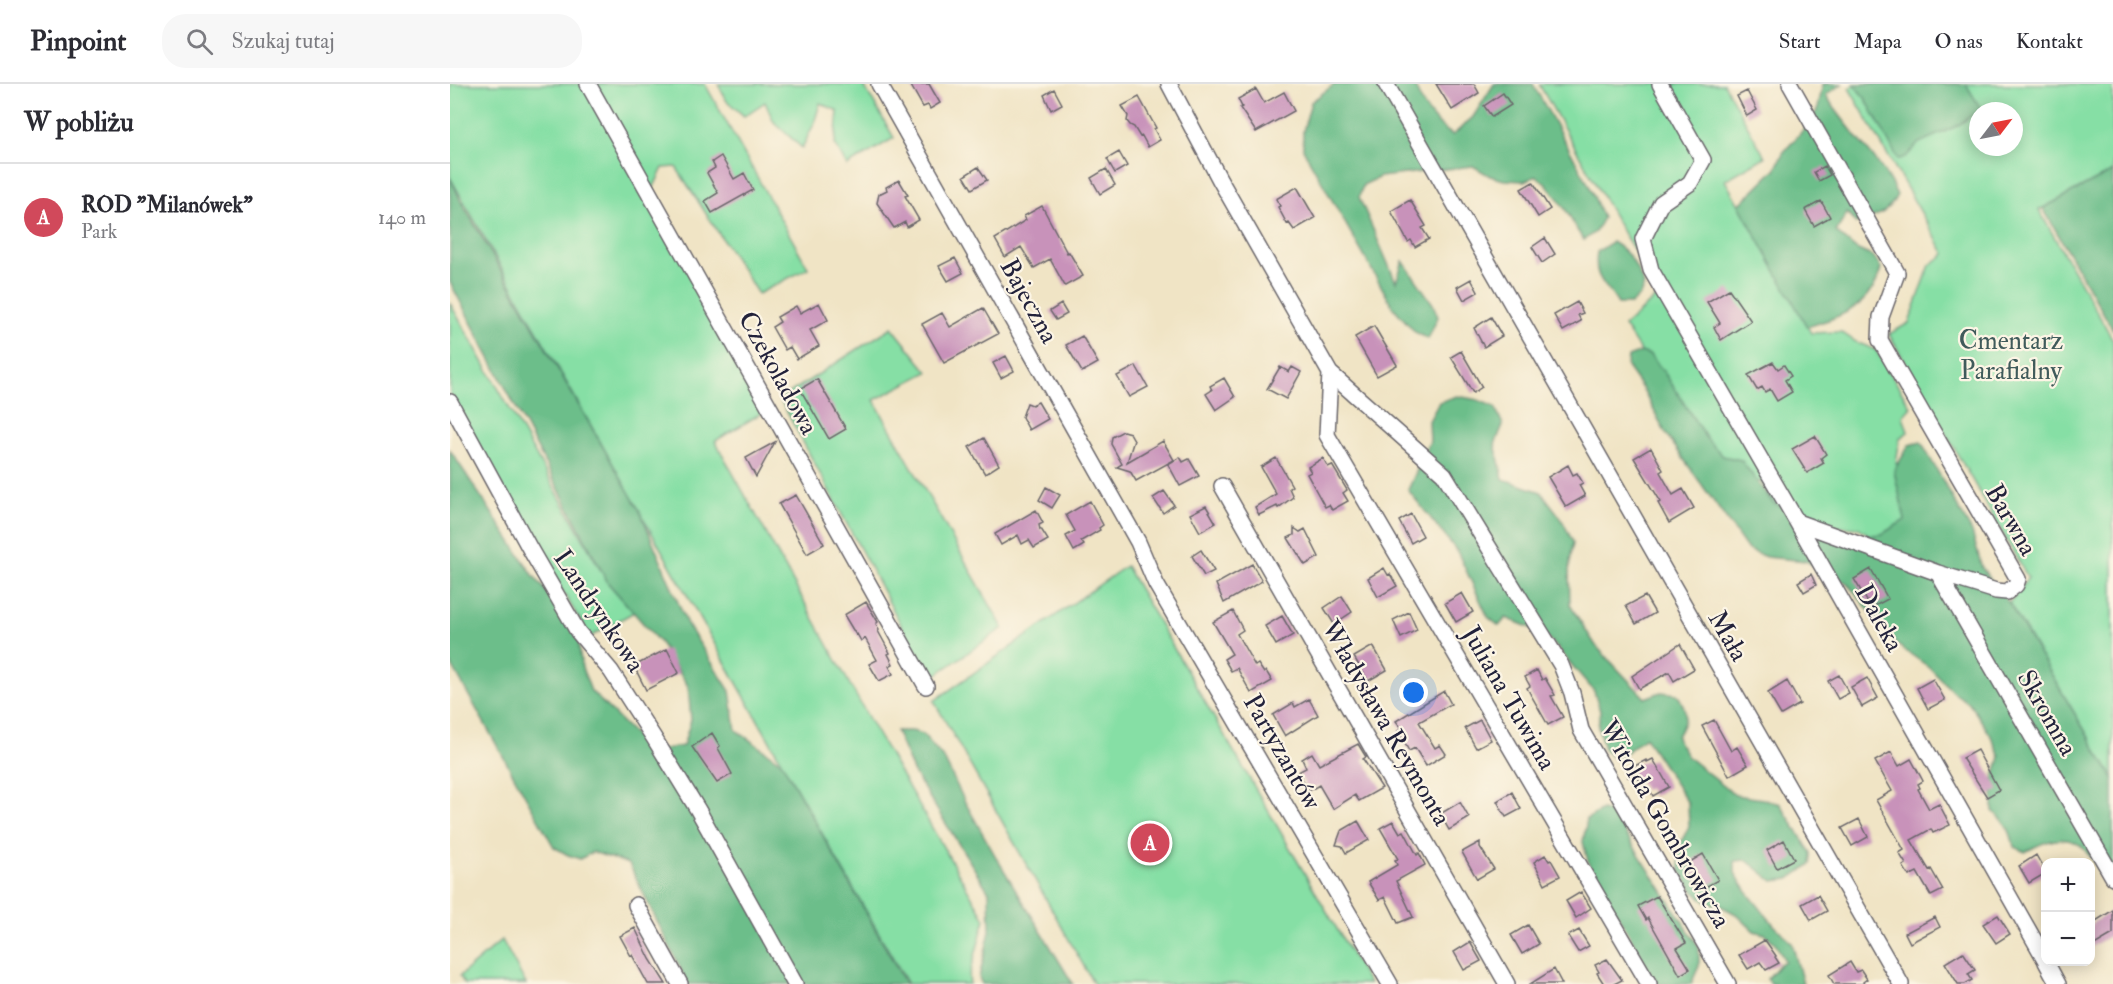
<!DOCTYPE html>
<html lang="pl">
<head>
<meta charset="utf-8">
<style>
  :root { --surface:#fff; --page:#f7f7f7; --text:#2b2b33; --muted:#7c7c81; --line:#e1e1e2; --accent:#d1495b }
  body { margin:0; font-family:"IM FELL Double Pica",serif; background:var(--page); color:var(--text) }
  .controls { position:absolute; right:18px; bottom:18px; display:grid; overflow:hidden; border-radius:12px; box-shadow:0 3px 15px #0003 }
  .controls button { width:54px; height:54px; display:grid; place-items:center; padding:0; border:0; border-bottom:2px solid var(--line); background:var(--surface); color:var(--text); font:30px sans-serif }
  .compass { position:absolute; left:1519px; top:18px; width:54px; height:54px; border-radius:50%; background:var(--surface); box-shadow:0 3px 15px #0003; rotate:58deg }
  .you { position:absolute; left:964px; top:609px; width:21px; height:21px; margin:-15px; border:4px solid #fff; border-radius:50%; background:#1a73e8; box-shadow:0 0 0 9px #1a73e833 }
  .badge { display:grid; place-items:center; width:39px; height:39px; border-radius:50%; background:var(--accent); color:#fff; font-size:20px; font-weight:700 }
  .pin { position:absolute; translate:-50% -50%; border:3px solid #fff; box-shadow:0 2px 6px #0006 }
  .list { margin:0; padding:0; list-style:none }
  h2 { display:flex; justify-content:space-between; align-items:center; height:78px; margin:0; padding:0 24px; font-size:26px }
  h2 small { font-size:20px; font-weight:400; color:var(--muted) }
  .list li { display:grid; grid-template-columns:39px 1fr auto; gap:18px; align-items:center; box-sizing:border-box; height:108px; padding:0 24px; border-top:2px solid var(--line) }
  .list b { display:block; font-size:22px; white-space:nowrap }
  .list p { margin:0; font-size:20px; white-space:nowrap; color:var(--muted) }
  .list em { font-size:20px; font-style:normal; color:var(--muted) }
  .icon { flex:none; width:33px; height:33px; fill:none; stroke:currentColor; stroke-width:2; stroke-linecap:round; stroke-linejoin:round }
  .map { position:relative; flex:none; width:1663px; height:900px; overflow:hidden }
  header { display:flex; align-items:center; gap:36px; box-sizing:border-box; height:84px; padding:0 30px; background:var(--surface); border-bottom:2px solid var(--line) }
  header strong { font-size:28px }
  nav { display:flex; gap:33px; margin-inline-start:auto; font-size:21px }
  .search { width:420px; height:54px; background:var(--page); display:flex; align-items:center; gap:15px; box-sizing:border-box; padding:0 21px; border-radius:24px; color:var(--muted); font-size:22px }
  main { display:flex }
  aside { flex:1; background:var(--surface) }
  .map>svg:first-child { display:block }
  .green { fill:#86dfa5; stroke:#548070; stroke-width:1.5; fill-rule:evenodd }
  .forest { fill:#6cbe8a; stroke:#477062; stroke-width:1.5 }
  .building { fill:#c892ba }
  .lines { fill:none; stroke-linecap:round; stroke-linejoin:round }
  .street-casing { stroke:#6a666b; stroke-width:18 }
  .street { stroke:#fff; stroke-width:15 }
  .labels { text-anchor:middle; dominant-baseline:central; stroke-width:4.5; stroke-linejoin:round; paint-order:stroke }
  .street-label { font-size:26px; fill:#22223b; stroke:#fcf5e5 }
  .park-label { font-size:26px; fill:#405b5b; stroke:#fcf5e5 }
</style>
</head>
<body>
<header>
<strong>Pinpoint</strong>
<div class="search"><svg class="icon" aria-label="search" viewBox="0 0 24 24"><circle cx="10" cy="10" r="6"/><path d="M15 15l6 6"/></svg>Szukaj tutaj</div>
<nav><a>Start</a><a>Mapa</a><a>O nas</a><a>Kontakt</a></nav>
</header>
<main>
<aside>
<h2>W pobliżu<small></small></h2>
<ul class="list">
<li><span class="badge">A</span><div><b>ROD &quot;Milanówek&quot;</b><p>Park</p></div><em>140 m</em></li>
</ul>
</aside>
<div class="map">
<svg width="1663" height="900" viewBox="0 0 1663 900">
  <rect width="100%" height="100%" fill="#fcf5e5"/>
  <filter id="ink" filterUnits="userSpaceOnUse"><feTurbulence type="fractalNoise" baseFrequency=".0167" numOctaves="2"/><feDisplacementMap in="SourceGraphic" scale="12" xChannelSelector="R" yChannelSelector="G"/><feConvolveMatrix kernelMatrix="1 2 1 2 8 2 1 2 1" color-interpolation-filters="sRGB"/></filter>
  <filter id="wash" filterUnits="userSpaceOnUse"><feTurbulence type="fractalNoise" baseFrequency=".008" numOctaves="4" result="noise"/><feDisplacementMap in="SourceGraphic" scale="24" xChannelSelector="R" yChannelSelector="G"/><feGaussianBlur stdDeviation="1.35" result="paint"/><feColorMatrix in="noise" values="0 0 0 0 0 0 0 0 0 0 0 0 0 0 0 0 0 1.4 0 .05"/><feComposite in="paint" operator="in"/></filter>
  <g filter="url(#wash)">
    <rect width="100%" height="100%" fill="#f0e4c5"/>
    <path class="green" d="M 0,0 L 255,0 L 358,184 L 308,210 L 226,83 L 213,84 L 198,115 L 315,327 L 265,357 L 423,642 L 535,835 L 519,893 L 520,900 L 458,900 L 394,788 L 0,93 Z
      M 268,0 L 413,0 L 444,54 L 397,82 L 385,60 L 388,27 L 370,19 L 364,40 L 352,64 L 324,38 L 315,18 L 294,32 L 276,16 Z
      M 1089,0 L 1274,0 L 1315,73 L 1275,96 L 1361,249 L 1391,248 L 1406,258 L 1426,266 L 1461,323 L 1453,332 L 1458,348 L 1450,354 L 1446,379 L 1459,387 L 1549,569 L 1435,462 L 1409,444 L 1336,441 L 1311,397 L 1282,406 L 1174,242 L 1211,209 L 1174,150 Z
      M 1406,0 L 1663,0 L 1663,87 L 1589,126 L 1663,256 L 1663,694 L 1559,519 L 1578,494 L 1439,250 L 1459,239 L 1480,181 L 1495,170 L 1399,4 ZM 1528,27 L 1564,27 L 1564,63 L 1528,63 Z
      M 0,219 L 158,499 L 184,528 L 140,553 L 73,442 L 0,309 Z
      M 442,243 L 478,288 L 424,316 L 553,544 L 480,595 L 330,315 Z
      M 676,482 L 919,900 L 644,900 L 484,617 Z
      M 52,856 L 76,900 L 14,900 L 10,892 Z"/>
    <path class="forest" d="M 885,0 L 964,0 C 972,22 983,39 1003,51 L 1023,33 L 1044,0 L 1083,0 L 1139,101 L 1153,134 L 1145,148 L 1134,156 C 1125,145 1121,133 1113,122 C 1106,111 1097,101 1087,92 L 1074,97 L 1054,96 L 1040,92 L 1023,82 L 930,93 L 913,101 L 909,113 L 946,198 L 953,177 L 983,220 L 988,233 L 978,255 L 965,248 L 943,223 L 853,65 L 853,47 L 861,18 Z
      M 1373,0 L 1392,0 L 1376,11 C 1397,47 1430,73 1447,111 C 1437,131 1426,132 1406,139 L 1397,129 L 1386,148 L 1406,165 L 1424,173 L 1431,184 C 1422,223 1392,232 1357,243 L 1289,121 L 1326,84 L 1333,69 L 1361,37 L 1368,24 Z
      M 1403,0 L 1516,0 L 1531,25 L 1507,42 L 1469,59 L 1455,74 L 1448,75 L 1415,14 Z
      M 1663,87 L 1663,246 L 1593,124 Z
      M 0,93 L 11,117 L 190,427 L 237,540 L 280,607 L 286,646 L 332,679 L 456,900 L 238,900 L 179,780 L 143,768 L 130,775 L 118,771 L 104,763 L 0,578 L 0,366 L 83,491 L 113,527 L 128,555 L 132,584 L 141,607 L 201,667 L 233,662 L 241,636 L 238,602 L 211,560 L 158,499 L 0,198 Z
      M 1162,158 C 1182,170 1185,180 1194,201 L 1190,211 L 1181,220 L 1168,220 C 1155,198 1143,196 1147,168 Z
      M 1191,268 L 1200,271 L 1214,288 L 1256,354 L 1273,372 L 1291,376 L 1323,419 L 1401,453 L 1432,450 L 1455,436 L 1444,387 L 1459,361 L 1471,358 L 1522,448 L 1532,484 L 1559,519 L 1663,694 L 1663,809 C 1637,767 1629,737 1575,768 L 1564,763 C 1561,747 1556,738 1543,727 L 1543,696 L 1550,673 L 1540,650 L 1520,620 L 1503,608 L 1479,583 L 1446,560 L 1397,499 L 1356,477 L 1316,473 L 1298,466 L 1216,350 L 1194,307 L 1177,283 L 1178,273 Z
      M 1007,312 L 1028,316 L 1045,323 L 1053,341 L 1045,360 L 1053,395 L 1091,408 L 1111,434 L 1123,458 L 1119,485 L 1120,521 L 1146,562 L 1195,614 L 1211,608 L 1227,610 C 1238,627 1238,634 1227,652 L 1229,659 L 1238,673 L 1285,711 L 1313,715 L 1330,720 L 1361,769 L 1361,780 L 1339,795 L 1323,797 L 1296,776 L 1285,777 L 1285,789 L 1297,808 L 1324,841 L 1342,859 L 1353,900 L 1322,900 L 1317,895 L 1330,880 L 1335,877 L 1325,859 L 1315,850 L 1304,847 L 1286,830 L 1269,821 L 1256,818 L 1243,807 L 1230,787 L 1228,765 L 1239,742 L 1238,719 L 1195,653 L 1173,671 L 1162,673 L 1154,665 L 1148,643 L 1150,627 L 1144,607 L 1103,559 L 1091,548 L 1056,534 L 1049,542 L 1038,533 L 1007,467 L 958,406 L 980,357 L 979,337 L 989,318 Z
      M 446,647 L 462,647 L 473,650 L 494,675 L 515,718 L 546,773 L 623,900 L 532,900 L 529,894 L 540,847 L 539,808 L 464,689 Z
      M 1152,726 L 1163,730 L 1249,863 L 1249,882 L 1241,900 L 1205,900 L 1189,868 L 1139,781 L 1133,758 L 1137,735 Z"/>
    <g id="blocks">
      <path class="building" d="M 460,0 L 479,0 L 490,19 L 480,25 L 478,21 L 473,23 Z
        M 986,0 L 1024,0 L 1029,9 L 1002,26 Z
        M 604,5 L 612,20 L 601,26 L 594,11 Z
        M 806,5 L 814,19 L 834,8 L 844,27 L 806,48 L 790,24 L 792,23 L 788,15 Z
        M 1297,7 L 1307,26 L 1297,32 L 1287,12 Z
        M 1053,9 L 1061,21 L 1042,33 L 1034,22 Z
        M 689,13 L 706,44 L 704,45 L 710,56 L 698,63 L 692,52 L 690,53 L 684,43 L 680,41 L 677,37 L 678,32 L 672,22 Z
        M 669,68 L 677,82 L 665,89 L 657,75 Z
        M 271,72 L 284,95 L 294,89 L 303,106 L 262,129 L 255,117 L 268,109 L 257,89 L 265,84 L 262,78 Z
        M 1375,82 L 1380,91 L 1369,97 L 1364,88 Z
        M 528,83 L 537,96 L 522,105 L 514,92 Z
        M 656,85 L 665,101 L 650,110 L 641,94 Z
        M 449,96 L 458,111 L 455,112 L 469,136 L 457,143 L 455,138 L 444,144 L 427,119 L 429,110 L 437,106 L 436,103 Z
        M 1083,98 L 1100,125 L 1088,133 L 1071,105 Z
        M 847,103 L 865,134 L 844,146 L 839,139 L 837,140 L 828,123 L 830,122 L 826,115 Z
        M 960,116 L 976,142 L 972,144 L 979,155 L 965,163 L 961,156 L 958,158 L 941,127 Z
        M 1371,117 L 1380,133 L 1364,142 L 1355,126 Z
        M 592,122 L 617,169 L 619,168 L 633,192 L 615,202 L 600,175 L 584,184 L 571,163 L 555,173 L 545,155 L 576,136 L 574,132 Z
        M 1095,154 L 1105,170 L 1092,179 L 1082,163 Z
        M 505,174 L 513,189 L 498,197 L 489,182 Z
        M 1021,195 L 1028,208 L 1014,216 L 1007,203 Z
        M 1279,205 L 1301,237 L 1271,256 L 1264,243 L 1270,239 L 1257,218 Z
        M 1127,218 L 1133,229 L 1128,231 L 1131,237 L 1113,247 L 1104,231 Z
        M 369,219 L 378,236 L 360,246 L 369,262 L 347,275 L 340,263 L 335,266 L 322,243 L 330,238 L 327,233 L 346,222 L 350,229 Z
        M 611,220 L 617,230 L 606,236 L 600,227 Z
        M 533,224 L 548,250 L 494,279 L 472,240 L 492,229 L 500,243 Z
        M 1041,233 L 1052,252 L 1034,263 L 1024,244 Z
        M 924,242 L 947,281 L 927,292 L 905,253 Z
        M 632,252 L 648,279 L 632,288 L 616,261 Z
        M 1011,267 L 1032,303 L 1023,309 L 1001,273 Z
        M 556,272 L 564,287 L 551,294 L 543,279 Z
        M 1323,278 L 1328,285 L 1334,281 L 1341,292 L 1335,296 L 1342,308 L 1327,317 L 1320,305 L 1315,308 L 1312,303 L 1307,306 L 1298,291 Z
        M 686,282 L 698,303 L 679,313 L 667,292 Z
        M 830,283 L 839,288 L 842,283 L 851,288 L 836,315 L 817,305 Z
        M 774,294 L 785,313 L 766,326 L 756,310 L 762,306 L 760,302 Z
        M 367,295 L 396,345 L 379,355 L 350,305 Z
        M 588,318 L 598,335 L 579,346 L 572,333 L 577,319 L 582,321 Z
        M 673,347 L 680,349 L 684,356 L 677,378 L 713,357 L 724,376 L 686,397 L 680,387 L 667,383 L 672,380 L 661,360 L 662,353 Z
        M 1365,352 L 1376,370 L 1371,374 L 1374,379 L 1357,389 L 1342,365 Z
        M 534,354 L 549,381 L 535,390 L 519,363 Z
        M 325,358 L 306,393 L 296,374 Z
        M 1201,364 L 1213,386 L 1210,388 L 1223,411 L 1233,405 L 1244,424 L 1219,439 L 1208,419 L 1211,418 L 1184,374 Z
        M 730,373 L 733,378 L 739,375 L 749,392 L 730,402 L 718,380 Z
        M 826,374 L 842,402 L 839,404 L 843,413 L 828,424 L 827,422 L 809,431 L 805,423 L 826,410 L 811,383 Z
        M 873,374 L 878,383 L 882,381 L 897,406 L 893,409 L 898,417 L 882,426 L 879,421 L 875,423 L 857,390 L 861,388 L 858,383 Z
        M 1118,381 L 1123,391 L 1127,389 L 1133,399 L 1129,401 L 1135,412 L 1116,423 L 1098,393 Z
        M 596,403 L 610,411 L 602,424 L 589,416 Z
        M 714,407 L 724,421 L 713,429 L 703,414 Z
        M 346,411 L 374,460 L 357,470 L 329,420 Z
        M 640,417 L 653,441 L 649,444 L 650,446 L 631,457 L 634,461 L 624,467 L 616,452 L 625,447 L 616,431 Z
        M 756,422 L 766,439 L 750,448 L 740,430 Z
        M 586,426 L 593,439 L 589,441 L 590,446 L 591,445 L 598,456 L 584,464 L 579,456 L 572,460 L 568,451 L 551,461 L 545,450 Z
        M 961,430 L 973,452 L 961,459 L 949,437 Z
        M 844,444 L 850,448 L 855,445 L 869,473 L 855,481 L 838,454 L 844,451 Z
        M 751,466 L 764,487 L 754,492 L 742,472 Z
        M 802,480 L 812,497 L 774,519 L 766,500 Z
        M 934,484 L 938,491 L 940,490 L 947,502 L 928,513 L 918,494 Z
        M 1421,485 L 1438,515 L 1421,524 L 1404,495 Z
        M 1361,490 L 1366,501 L 1354,508 L 1348,498 Z
        M 1012,509 L 1023,528 L 1006,538 L 995,519 Z
        M 892,512 L 902,528 L 884,540 L 874,524 Z
        M 1195,512 L 1205,529 L 1186,540 L 1176,522 Z
        M 416,518 L 428,538 L 426,540 L 429,546 L 428,547 L 440,569 L 438,570 L 443,580 L 439,582 L 443,590 L 429,597 L 419,580 L 427,576 L 415,554 L 411,557 L 407,550 L 406,551 L 394,531 Z
        M 783,527 L 793,546 L 787,550 L 805,582 L 808,580 L 814,589 L 816,587 L 822,597 L 801,609 L 787,584 L 781,587 L 774,575 L 782,570 L 763,538 Z
        M 959,528 L 967,546 L 951,554 L 943,536 Z
        M 832,532 L 843,551 L 826,561 L 815,542 Z
        M 1230,560 L 1244,585 L 1224,597 L 1219,588 L 1189,605 L 1182,592 Z
        M 923,562 L 937,586 L 918,597 L 904,573 Z
        M 217,565 L 229,589 L 196,606 L 184,582 Z
        M 1087,586 L 1092,596 L 1095,594 L 1105,611 L 1101,612 L 1113,633 L 1098,641 L 1077,604 L 1080,602 L 1075,593 Z
        M 1389,591 L 1399,609 L 1388,615 L 1378,597 Z
        M 1417,594 L 1428,614 L 1412,623 L 1401,603 Z
        M 1483,595 L 1495,616 L 1478,625 L 1467,604 Z
        M 1337,597 L 1350,620 L 1331,631 L 1318,609 Z
        M 994,607 L 1001,620 L 969,638 L 985,664 L 990,661 L 996,670 L 976,682 L 965,664 L 959,667 L 948,647 L 952,645 L 946,637 Z
        M 859,615 L 868,631 L 835,652 L 823,631 L 843,619 L 845,623 Z
        M 1030,636 L 1041,656 L 1026,664 L 1015,644 Z
        M 1264,636 L 1281,667 L 1287,663 L 1298,681 L 1279,692 L 1252,642 Z
        M 262,649 L 270,662 L 268,664 L 282,690 L 267,699 L 242,663 Z
        M 908,660 L 916,673 L 913,675 L 932,704 L 909,717 L 905,711 L 883,725 L 869,701 L 859,707 L 848,688 L 856,684 L 852,675 L 862,669 L 869,681 Z
        M 1527,666 L 1549,706 L 1537,713 L 1512,674 Z
        M 1441,668 L 1449,682 L 1461,675 L 1473,697 L 1468,700 L 1470,704 L 1468,705 L 1479,725 L 1489,720 L 1500,741 L 1483,749 L 1481,745 L 1461,756 L 1479,786 L 1481,785 L 1493,806 L 1481,812 L 1467,788 L 1459,792 L 1453,782 L 1456,780 L 1449,769 L 1454,766 L 1426,716 L 1442,707 L 1425,677 Z
        M 1203,675 L 1219,703 L 1203,712 L 1199,704 L 1195,706 L 1188,694 L 1178,693 L 1181,684 L 1196,676 L 1197,678 Z
        M 1062,708 L 1071,725 L 1056,733 L 1047,717 Z
        M 1010,718 L 1019,734 L 999,746 L 990,730 Z
        M 1409,735 L 1418,753 L 1402,762 L 1392,744 Z
        M 908,737 L 919,756 L 896,769 L 892,762 L 886,761 L 891,747 Z
        M 943,737 L 950,749 L 954,747 L 967,771 L 969,769 L 975,781 L 946,797 L 963,833 L 948,839 L 935,813 L 929,816 L 918,798 L 947,781 L 945,776 L 948,775 L 930,744 Z
        M 1334,756 L 1344,775 L 1327,784 L 1317,766 Z
        M 1030,758 L 1030,763 L 1044,785 L 1027,795 L 1012,768 Z
        M 1253,770 L 1268,796 L 1252,805 L 1238,779 Z
        M 1095,771 L 1099,777 L 1101,776 L 1110,792 L 1095,800 L 1084,778 Z
        M 1586,771 L 1596,789 L 1579,799 L 1569,782 Z
        M 1131,808 L 1141,824 L 1126,834 L 1116,817 Z
        M 1368,811 L 1377,827 L 1361,836 L 1352,820 Z
        M 1207,812 L 1236,859 L 1227,864 L 1240,885 L 1230,891 L 1198,834 L 1196,836 L 1188,822 Z
        M 1663,826 L 1663,850 L 1641,863 L 1641,840 Z
        M 1548,831 L 1560,850 L 1546,859 L 1533,840 Z
        M 1485,833 L 1490,843 L 1460,859 L 1455,849 Z
        M 1078,841 L 1089,860 L 1072,870 L 1061,851 Z
        M 185,844 L 200,875 L 216,900 L 198,900 L 182,871 L 181,872 L 170,852 Z
        M 1129,846 L 1139,862 L 1128,868 L 1118,852 Z
        M 1315,856 L 1326,872 L 1325,873 L 1329,879 L 1316,886 L 1310,878 L 1298,885 L 1289,871 Z
        M 1020,858 L 1031,877 L 1014,886 L 1004,868 Z
        M 1513,868 L 1525,886 L 1518,890 L 1522,896 L 1515,900 L 1508,900 L 1495,879 Z
        M 1157,875 L 1172,896 L 1164,900 L 1154,900 L 1147,889 L 1149,888 L 1145,881 Z
        M 1400,878 L 1406,888 L 1411,886 L 1417,895 L 1413,898 L 1414,900 L 1384,900 L 1379,891 Z
        M 1104,885 L 1112,900 L 1080,900 Z"/>
    </g>
  </g>
  <g filter="url(#ink)">
    <use href="#blocks" fill-opacity="0" stroke="#6a666b" stroke-width="1.5"/>
    <g class="lines">
      <defs>
        <path id="street" d="M 138,0 L 476,602
          M 429,0 L 688,458 L 706,500 L 940,900
          M 719,0 L 770,96 L 880,289 L 877,351 L 1199,900
          M 936,0 L 1451,900
          M 1210,0 L 1253,76 L 1240,99 L 1211,119 L 1193,155 L 1201,186 L 1347,438 L 1596,877
          M 1340,0 L 1447,189 L 1431,233 L 1430,256 L 1568,495 L 1566,501 L 1557,508 L 1546,507 L 1488,489 L 1347,438
          M 880,289 L 994,390 L 1111,581 L 1122,609 L 1131,646 L 1278,900
          M 0,318 L 80,465 L 128,548 L 161,587 L 204,654 L 248,726 L 345,900
          M 772,402 L 1057,900
          M 1488,489 L 1663,793
          M 186,821 L 230,900
          M 1596,878 L 1608,900"/>
      </defs>
      <use href="#street" class="street-casing"/>
      <use href="#street" class="street"/>
    </g>
  </g>
  <g class="labels">
    <g class="street-label">
      <text transform="translate(579 217) rotate(61)">Bajeczna</text>
      <text transform="translate(328 289) rotate(61)">Czekoladowa</text>
      <text transform="translate(1561 436) rotate(60)">Barwna</text>
      <text transform="translate(149 527) rotate(56)">Landrynkowa</text>
      <text transform="translate(1429 534) rotate(61)">Daleka</text>
      <text transform="translate(1278 552) rotate(60)">Mała</text>
      <text transform="translate(1059 614) rotate(60)">Juliana Tuwima</text>
      <text transform="translate(1597 629) rotate(60)">Skromna</text>
      <text transform="translate(936 639) rotate(60)">Władysława Reymonta</text>
      <text transform="translate(832 668) rotate(60)">Partyzantów</text>
      <text transform="translate(1215 740) rotate(60)">Witolda Gombrowicza</text>
    </g>
    <g class="park-label">
      <text x="1561" y="257">Cmentarz<tspan x="1561" dy="30">Parafialny</tspan></text>
    </g>
  </g>
</svg>
<div class="controls">
<button>+</button>
<button>−</button>
</div>
<svg class="compass" viewBox="-18 -18 36 36"><path d="M0-13l5 13h-10z" fill="#e53935"/><path d="M0 13l5-13h-10z" fill="#7c7c81"/></svg>
<div class="you"></div>
<div class="pin badge" style="left:700px;top:759px">A</div>
</div>
</main>
</body>
</html>
